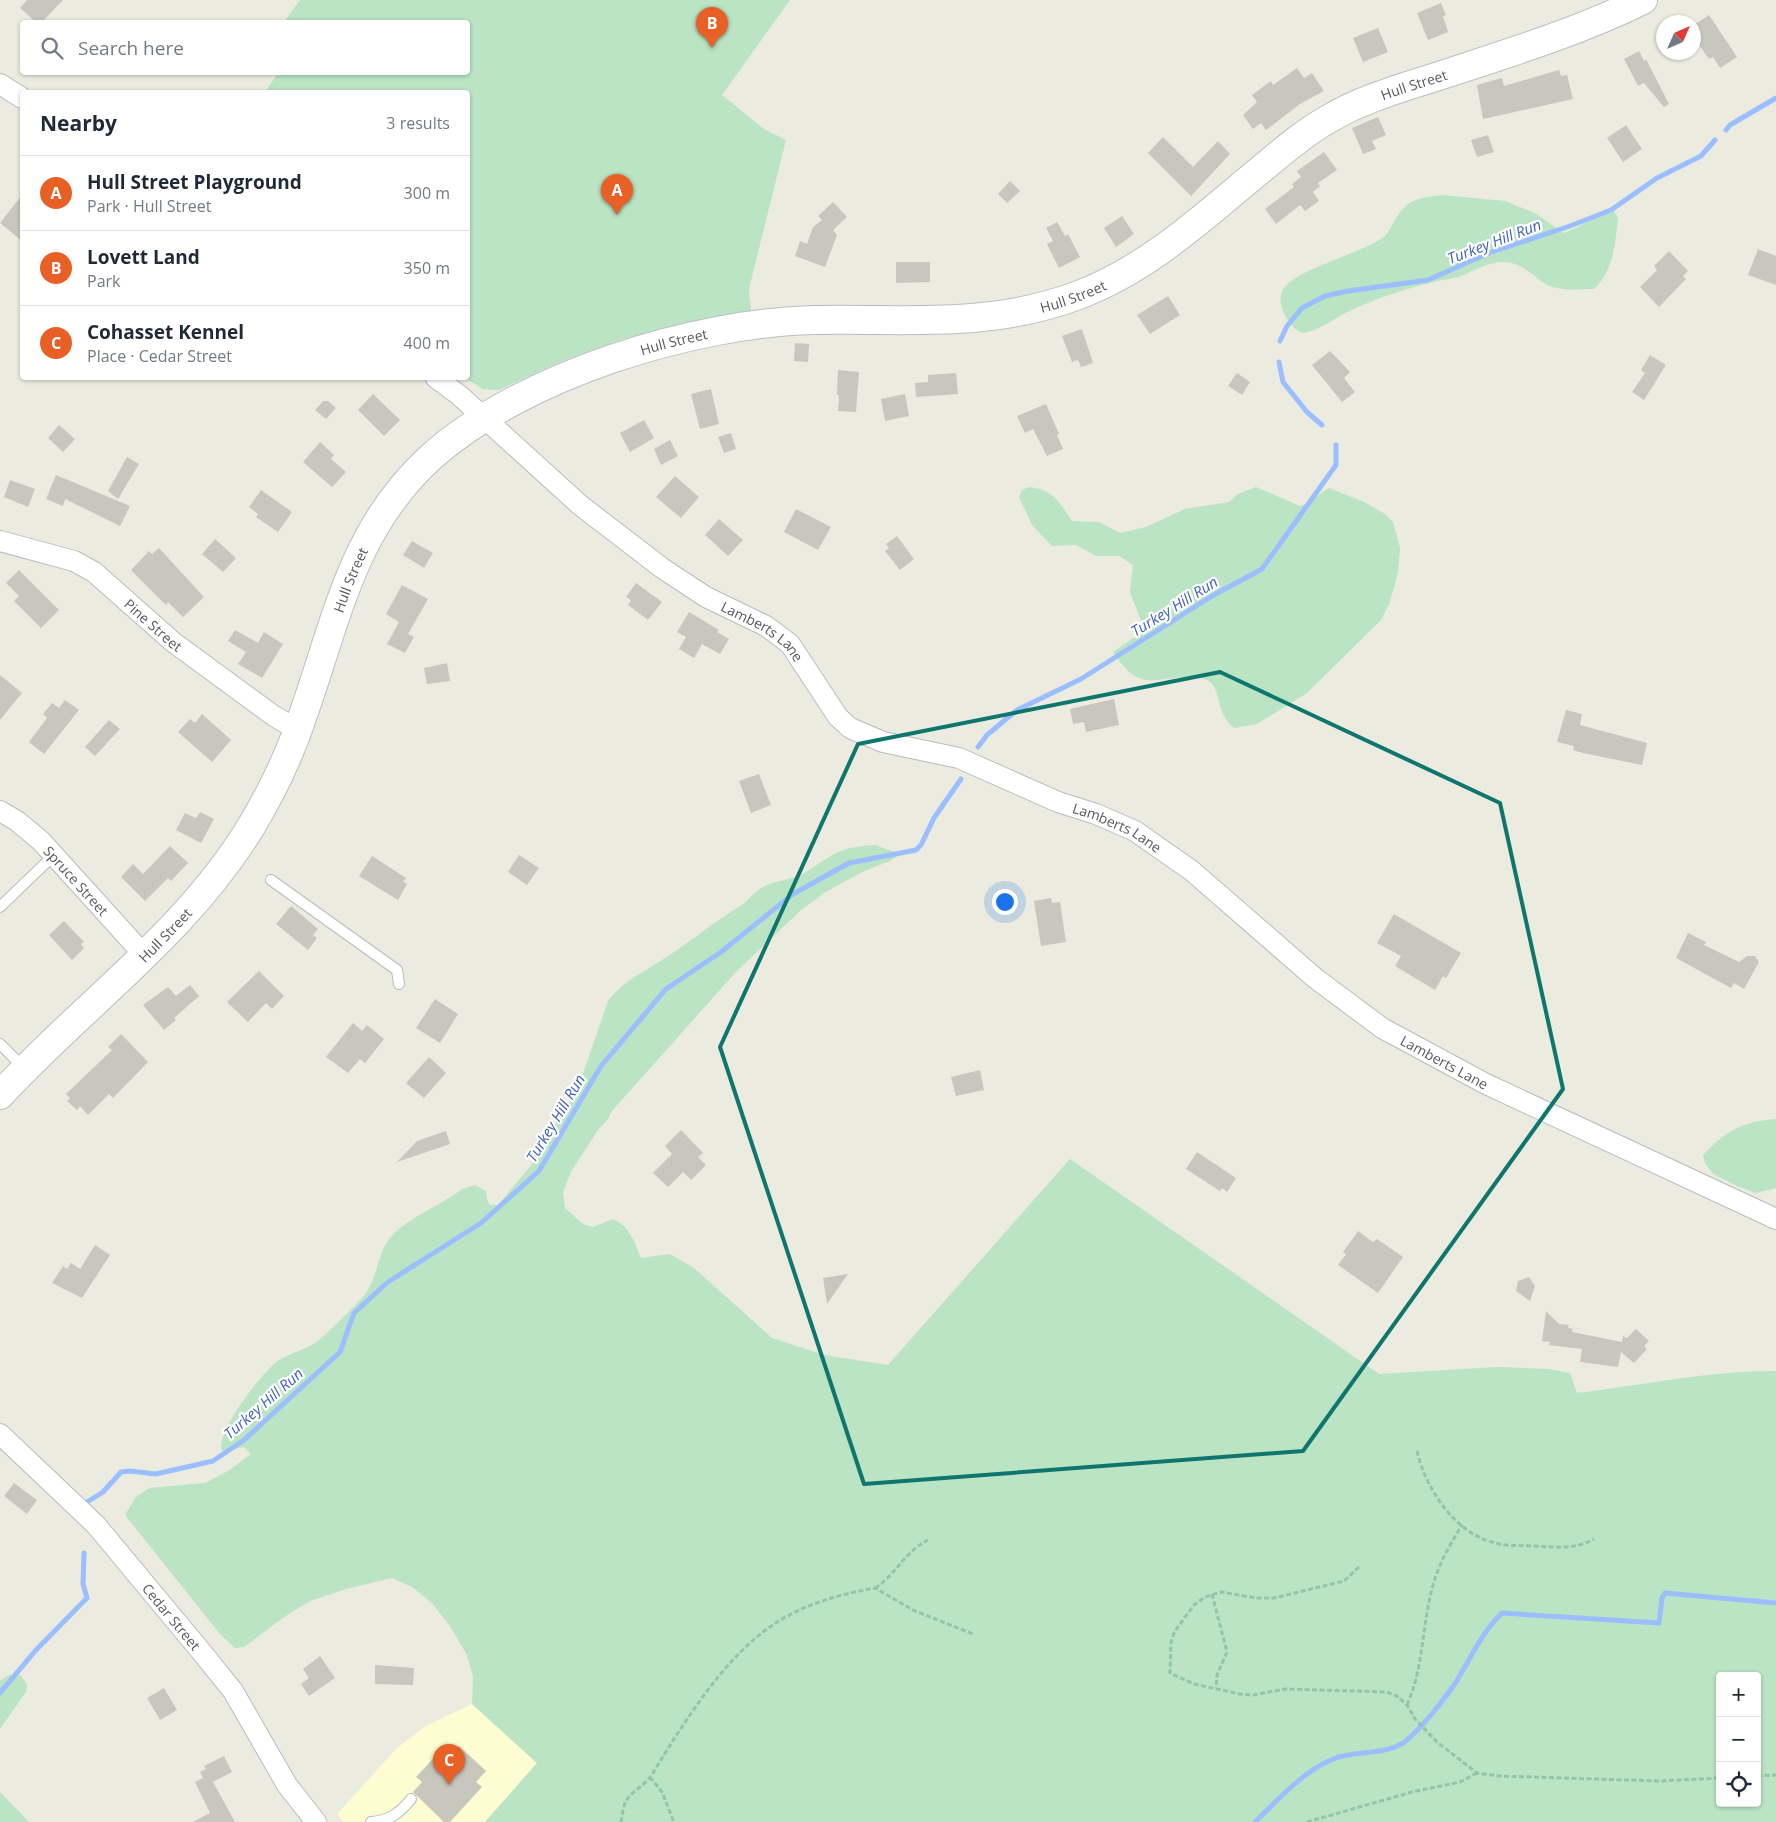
<!DOCTYPE html>
<html lang="en">
<head>
<meta charset="utf-8">
<style>
  :root { --surface:#fff; --page:#f6f6f7; --text:#1f2937; --muted:#747a83; --line:#e0e1e3; --accent:#e96027 }
  body { margin:0; font-family:"Open Sans",sans-serif; background:var(--page); color:var(--text) }
  .controls { position:absolute; right:15px; bottom:15px; display:grid; overflow:hidden; border-radius:5px; box-shadow:0 1px 4px #0004 }
  .controls button { width:45px; height:45px; display:grid; place-items:center; padding:0; border:0; border-bottom:1px solid var(--line); background:var(--surface); color:var(--text); font:25px sans-serif }
  .compass { position:absolute; left:1656px; top:15px; width:45px; height:45px; border-radius:50%; background:var(--surface); box-shadow:0 1px 4px #0004; rotate:45deg }
  .you { position:absolute; left:1004px; top:901px; width:18px; height:18px; margin:-12px; border:4px solid #fff; border-radius:50%; background:#1a73e8; box-shadow:0 0 0 8px #1a73e833 }
  .badge { display:grid; place-items:center; width:32px; height:32px; border-radius:50%; background:var(--accent); color:#fff; font-size:16px; font-weight:700 }
  .pin { position:absolute; translate:-50% -41px; filter:drop-shadow(0 1px 2px #0008) }
  .pin::after { content:''; position:absolute; top:26px; width:18px; height:15px; background:inherit; clip-path:polygon(0 0,100% 0,50% 100%) }
  .list { margin:0; padding:0; list-style:none }
  h2 { display:flex; justify-content:space-between; align-items:center; height:65px; margin:0; padding:0 20px; font-size:21px }
  h2 small { font-size:16px; font-weight:400; color:var(--muted) }
  .list li { display:grid; grid-template-columns:32px 1fr auto; gap:15px; align-items:center; box-sizing:border-box; height:75px; padding:0 20px; border-top:1px solid var(--line) }
  .list b { display:block; font-size:19px; white-space:nowrap }
  .list p { margin:0; font-size:16px; white-space:nowrap; color:var(--muted) }
  .list em { font-size:16px; font-style:normal; color:var(--muted) }
  .icon { flex:none; width:28px; height:28px; fill:none; stroke:currentColor; stroke-width:2; stroke-linecap:round; stroke-linejoin:round }
  .map { position:relative; flex:none; width:1776px; height:1822px; overflow:hidden }
  .search { position:absolute; background:var(--surface); box-shadow:0 1px 4px #0004; left:20px; top:20px; width:450px; height:55px; display:flex; align-items:center; gap:12px; box-sizing:border-box; padding:0 18px; border-radius:5px; color:var(--muted); font-size:19px }
  .panel { position:absolute; background:var(--surface); box-shadow:0 1px 4px #0004; left:20px; top:90px; width:450px; height:290px; border-radius:5px }
  .map>svg:first-child { display:block }
  .commercial { fill:#fefdd1 }
  .green { fill:#bae4c3; fill-rule:evenodd }
  .lines { fill:none; stroke-linecap:round; stroke-linejoin:round }
  .stream { stroke:#9bbeff; stroke-width:5 }
  .building { fill:#c8c7be }
  .service-casing { stroke:#babbc1; stroke-width:12 }
  .minor-casing { stroke:#babbc1; stroke-width:22 }
  .secondary-casing { stroke:#bcbdc5; stroke-width:30 }
  .path { stroke:#93c5ac; stroke-width:3; stroke-dasharray:5 2.5; stroke-linecap:butt }
  .service { stroke:#fff; stroke-width:10 }
  .minor { stroke:#fff; stroke-width:20 }
  .secondary { stroke:#fff; stroke-width:28 }
  .marked { fill:none; stroke:#0f766e; stroke-width:4; stroke-linejoin:round }
  .labels { text-anchor:middle; dominant-baseline:central; stroke-width:4.5; stroke-linejoin:round; paint-order:stroke }
  .street-label { font-size:14px; fill:#585a60; stroke:#fff }
  .water-label { font-size:15px; font-style:italic; fill:#3f62c1; stroke:#fff }
</style>
</head>
<body>
<div class="map">
<svg width="1776" height="1822" viewBox="0 0 1776 1822">
  <rect width="100%" height="100%" fill="#ebebdf"/>
  <path class="commercial" d="M 472,1704 L 537,1763 L 485,1822 L 344,1822 L 337,1814 L 397,1748 L 426,1726 Z"/>
  <path class="green" d="M 300,0 L 790,0 L 722,95 L 764,129 L 786,140 L 749,289 L 751,311 L 679,324 L 620,340 L 562,361 L 499,390 L 483,389 L 465,378 L 468,378 L 468,92 L 265,92 L 278,73 L 468,72 L 468,22 L 284,22 Z
    M 1442,195 L 1505,201 L 1535,213 L 1563,233 C 1582,228 1594,214 1612,208 L 1618,218 C 1615,244 1614,270 1594,289 C 1581,289 1566,291 1553,287 C 1535,282 1527,262 1502,262 C 1491,262 1476,269 1466,274 C 1457,279 1443,279 1433,282 C 1406,289 1379,297 1354,309 C 1337,316 1320,331 1302,333 C 1291,327 1288,322 1283,311 C 1281,304 1279,299 1282,292 C 1291,269 1364,254 1385,236 C 1389,232 1392,224 1395,220 C 1408,198 1419,198 1442,195 Z
    M 1029,487 C 1053,489 1060,503 1072,521 L 1099,522 L 1120,533 L 1146,527 L 1185,509 L 1229,502 L 1238,494 L 1256,487 L 1300,506 C 1310,504 1319,493 1329,488 L 1364,502 L 1385,514 L 1393,522 L 1400,548 L 1398,572 L 1390,602 L 1381,620 L 1307,693 L 1257,724 L 1234,728 C 1216,714 1221,689 1209,681 C 1204,678 1199,678 1194,678 C 1153,674 1143,697 1113,652 L 1142,632 L 1142,623 L 1130,592 L 1133,565 L 1119,556 L 1096,556 L 1076,545 L 1052,546 L 1032,525 L 1019,497 L 1022,490 Z
    M 875,845 L 900,854 L 890,861 L 862,872 L 824,893 L 801,910 L 736,972 L 611,1112 L 608,1119 L 598,1130 L 572,1170 L 563,1192 L 565,1208 L 583,1224 L 593,1227 L 613,1219 C 630,1227 634,1241 641,1258 L 670,1254 L 694,1268 L 772,1338 L 824,1355 L 888,1365 L 1070,1159 L 1379,1374 L 1497,1367 L 1549,1369 L 1570,1373 L 1577,1393 C 1644,1385 1709,1371 1776,1371 L 1776,1822 L 485,1822 L 537,1763 L 472,1704 L 473,1676 L 467,1655 L 450,1626 L 432,1603 L 412,1587 L 392,1578 L 346,1589 L 310,1601 L 284,1617 L 244,1647 L 235,1648 L 220,1634 L 125,1515 L 135,1498 L 149,1488 L 205,1483 L 228,1471 L 251,1454 L 244,1447 L 222,1451 C 215,1432 263,1371 279,1360 C 292,1352 309,1349 320,1339 C 334,1327 348,1313 361,1299 C 379,1280 376,1255 390,1238 C 405,1219 442,1205 462,1189 L 475,1185 L 486,1191 L 487,1200 L 490,1205 L 498,1205 L 533,1163 L 551,1130 L 577,1091 L 608,1001 C 625,979 643,973 665,958 C 691,941 716,921 743,904 C 750,899 755,891 763,887 C 775,880 791,880 803,874 C 833,855 837,847 875,845 ZM 1720,1676 L 1757,1676 L 1757,1803 L 1720,1803 Z
    M 1776,1119 L 1776,1188 L 1756,1193 L 1737,1186 L 1713,1174 L 1705,1163 L 1703,1155 C 1725,1131 1744,1121 1776,1119 Z
    M 9,1675 L 20,1675 L 27,1684 L 26,1692 L 0,1729 L 0,1681 Z
    M 0,1792 L 29,1822 L 0,1822 Z"/>
  <g class="lines">
    <path class="stream" d="M 1726,130 L 1730,125 L 1776,98
      M 1280,341 L 1287,326 L 1302,308 L 1325,296 L 1348,291 L 1428,280 L 1489,253 L 1570,226 L 1611,210 L 1657,178 L 1701,156 L 1715,140
      M 1279,362 L 1283,382 L 1307,412 L 1322,425
      M 978,747 L 987,735 L 1017,710 L 1081,679 L 1212,596 L 1262,569 L 1336,465 L 1336,445
      M 87,1502 L 103,1492 L 121,1472 L 130,1471 L 156,1474 L 213,1461 L 244,1440 L 340,1352 L 354,1313 L 388,1282 L 481,1223 L 539,1171 L 601,1066 L 666,989 L 721,952 L 793,894 L 849,863 L 916,850 L 921,845 L 934,818 L 961,779
      M 0,1693 L 36,1650 L 87,1598 L 83,1584 L 84,1553
      M 1255,1822 C 1278,1800 1301,1773 1331,1760 C 1354,1749 1387,1757 1407,1740 C 1423,1726 1444,1700 1456,1682 C 1471,1658 1482,1632 1502,1613 L 1659,1623 L 1662,1598 L 1665,1593 L 1776,1603"/>
  </g>
  <path class="building" d="M 27,0 L 63,0 L 42,22 L 36,22 L 20,8 Z
    M 1441,3 L 1446,15 L 1443,16 L 1448,32 L 1428,40 L 1417,13 Z
    M 1709,15 L 1737,57 L 1720,68 L 1713,57 L 1709,59 L 1695,39 L 1699,36 L 1694,25 Z
    M 1378,28 L 1388,52 L 1363,62 L 1353,38 Z
    M 1639,51 L 1644,61 L 1646,59 L 1669,104 L 1664,107 L 1644,83 L 1638,86 L 1624,59 Z
    M 1297,68 L 1304,78 L 1312,73 L 1324,91 L 1300,104 L 1266,130 L 1261,123 L 1253,129 L 1243,115 L 1257,102 L 1252,95 L 1271,81 L 1273,85 Z
    M 1559,70 L 1561,76 L 1567,75 L 1573,99 L 1483,119 L 1477,85 L 1502,78 L 1504,86 Z
    M 1378,117 L 1386,135 L 1372,141 L 1376,149 L 1363,154 L 1352,128 Z
    M 1626,125 L 1642,149 L 1623,162 L 1607,138 Z
    M 1488,135 L 1494,152 L 1477,157 L 1471,140 Z
    M 1163,137 L 1193,167 L 1218,141 L 1230,154 L 1191,196 L 1148,153 Z
    M 1324,152 L 1337,170 L 1318,183 L 1320,186 L 1313,192 L 1319,201 L 1305,211 L 1300,205 L 1276,224 L 1265,209 L 1294,187 L 1292,184 L 1301,177 L 1297,171 Z
    M 1010,181 L 1020,191 L 1007,203 L 998,194 Z
    M 22,195 L 22,241 L 0,223 Z
    M 833,202 L 847,217 L 833,230 L 837,235 L 825,267 L 795,256 L 800,241 L 807,244 L 813,227 L 822,220 L 818,216 Z
    M 1122,216 L 1134,234 L 1116,247 L 1104,228 Z
    M 1057,222 L 1065,236 L 1068,234 L 1080,257 L 1059,268 L 1047,244 L 1053,241 L 1046,228 Z
    M 1758,249 L 1776,256 L 1776,285 L 1748,275 Z
    M 1669,251 L 1688,271 L 1683,276 L 1686,279 L 1659,307 L 1640,287 L 1657,270 L 1654,266 Z
    M 896,262 L 930,262 L 930,282 L 896,283 Z
    M 1168,296 L 1180,315 L 1150,334 L 1137,315 Z
    M 1082,329 L 1093,363 L 1081,367 L 1078,360 L 1072,362 L 1062,336 Z
    M 795,343 L 809,344 L 808,362 L 794,361 Z
    M 1330,351 L 1350,372 L 1344,378 L 1355,392 L 1342,402 L 1312,365 Z
    M 1650,355 L 1666,365 L 1644,400 L 1632,392 L 1645,373 L 1641,370 Z
    M 838,370 L 859,372 L 856,412 L 838,411 L 839,395 L 837,395 Z
    M 956,373 L 958,394 L 916,397 L 915,383 L 928,382 L 928,375 Z
    M 1237,373 L 1250,382 L 1242,395 L 1228,386 Z
    M 711,389 L 719,424 L 700,429 L 691,394 Z
    M 373,394 L 400,420 L 384,436 L 358,410 Z
    M 905,394 L 909,416 L 885,421 L 881,399 Z
    M 323,401 L 328,401 L 336,408 L 326,419 L 315,410 Z
    M 1046,404 L 1059,434 L 1057,435 L 1063,449 L 1047,456 L 1033,429 L 1025,433 L 1017,416 Z
    M 644,420 L 654,438 L 630,452 L 620,433 Z
    M 59,425 L 75,439 L 63,452 L 48,438 Z
    M 731,433 L 736,449 L 724,453 L 718,437 Z
    M 670,440 L 678,456 L 661,465 L 654,449 Z
    M 320,442 L 334,455 L 331,459 L 346,472 L 332,487 L 303,462 Z
    M 127,457 L 139,464 L 118,499 L 108,491 Z
    M 56,475 L 130,506 L 120,526 L 65,499 L 63,506 L 46,499 Z
    M 675,476 L 699,497 L 681,518 L 656,497 Z
    M 10,480 L 35,489 L 28,507 L 4,497 Z
    M 261,490 L 292,512 L 278,532 L 256,517 L 258,514 L 249,507 Z
    M 796,509 L 831,527 L 818,550 L 784,532 Z
    M 719,519 L 743,540 L 728,556 L 705,535 Z
    M 897,536 L 914,559 L 900,570 L 885,551 L 889,548 L 886,544 Z
    M 215,539 L 236,558 L 223,572 L 202,554 Z
    M 412,541 L 433,553 L 424,568 L 403,555 Z
    M 159,548 L 204,597 L 183,617 L 168,602 L 166,605 L 131,570 L 149,551 L 152,554 Z
    M 19,570 L 59,610 L 41,628 L 14,601 L 19,596 L 6,583 Z
    M 636,583 L 662,602 L 648,620 L 628,605 L 631,600 L 626,597 Z
    M 402,585 L 428,599 L 408,634 L 414,637 L 405,653 L 387,644 L 399,622 L 386,614 Z
    M 689,612 L 719,630 L 717,632 L 729,639 L 720,654 L 702,644 L 694,658 L 679,649 L 686,637 L 677,632 Z
    M 235,630 L 258,643 L 264,632 L 283,644 L 262,678 L 238,664 L 246,652 L 228,641 Z
    M 447,663 L 450,681 L 427,684 L 424,668 Z
    M 0,675 L 22,693 L 0,720 Z
    M 1114,699 L 1119,725 L 1086,732 L 1084,722 L 1073,724 L 1070,709 Z
    M 65,700 L 79,710 L 44,754 L 29,742 L 47,718 L 43,714 L 52,703 L 59,708 Z
    M 1566,710 L 1582,714 L 1580,725 L 1647,743 L 1642,765 L 1583,753 L 1573,750 L 1574,746 L 1557,742 Z
    M 202,714 L 231,740 L 212,762 L 178,732 L 190,719 L 195,723 Z
    M 109,720 L 120,729 L 95,756 L 85,747 Z
    M 759,774 L 771,805 L 751,813 L 739,781 Z
    M 200,812 L 214,819 L 201,843 L 176,830 L 185,813 L 196,818 Z
    M 170,846 L 188,863 L 171,881 L 168,878 L 145,901 L 121,877 L 133,864 L 143,874 Z
    M 519,855 L 539,868 L 527,885 L 508,872 Z
    M 372,856 L 406,878 L 403,882 L 407,884 L 398,900 L 359,876 Z
    M 1051,898 L 1052,903 L 1060,902 L 1066,942 L 1041,946 L 1034,901 Z
    M 291,906 L 318,929 L 313,935 L 317,938 L 308,950 L 276,924 Z
    M 1394,914 L 1461,953 L 1446,978 L 1443,976 L 1435,990 L 1395,966 L 1401,956 L 1377,943 Z
    M 64,921 L 84,942 L 81,944 L 84,948 L 72,960 L 49,935 Z
    M 1688,933 L 1706,942 L 1704,945 L 1739,962 L 1747,956 L 1755,956 L 1759,962 L 1744,989 L 1734,983 L 1731,988 L 1676,958 Z
    M 259,971 L 284,996 L 272,1009 L 266,1003 L 248,1022 L 227,1002 Z
    M 190,985 L 199,996 L 174,1018 L 176,1020 L 164,1030 L 143,1005 L 168,987 L 176,996 Z
    M 435,999 L 458,1014 L 440,1043 L 416,1028 Z
    M 353,1023 L 362,1031 L 367,1025 L 384,1039 L 365,1063 L 360,1059 L 348,1073 L 326,1057 Z
    M 121,1034 L 148,1062 L 113,1098 L 109,1094 L 88,1115 L 80,1106 L 77,1110 L 67,1101 L 70,1098 L 66,1094 L 112,1050 L 108,1047 Z
    M 429,1057 L 446,1073 L 424,1098 L 406,1083 Z
    M 980,1070 L 984,1090 L 956,1096 L 951,1077 Z
    M 681,1130 L 703,1153 L 698,1157 L 706,1165 L 691,1180 L 683,1172 L 668,1187 L 653,1173 L 672,1154 L 665,1146 Z
    M 446,1131 L 450,1144 L 397,1162 L 417,1141 Z
    M 1197,1152 L 1236,1178 L 1227,1192 L 1222,1188 L 1220,1191 L 1186,1169 Z
    M 1358,1231 L 1373,1242 L 1377,1239 L 1403,1257 L 1378,1293 L 1338,1265 L 1346,1254 L 1343,1252 Z
    M 95,1245 L 110,1255 L 82,1298 L 52,1283 L 63,1266 L 67,1269 L 71,1263 L 80,1269 Z
    M 848,1274 L 827,1304 L 823,1278 Z
    M 1529,1277 L 1535,1286 L 1530,1301 L 1516,1291 L 1518,1281 Z
    M 1546,1311 L 1559,1324 L 1569,1325 L 1568,1328 L 1573,1329 L 1572,1332 L 1622,1342 L 1623,1336 L 1627,1338 L 1636,1329 L 1649,1341 L 1644,1346 L 1647,1349 L 1634,1363 L 1621,1352 L 1618,1367 L 1580,1362 L 1582,1349 L 1549,1345 L 1550,1342 L 1542,1341 Z
    M 14,1483 L 37,1500 L 27,1514 L 4,1496 Z
    M 320,1656 L 335,1678 L 309,1696 L 301,1684 L 309,1678 L 303,1669 Z
    M 375,1665 L 414,1668 L 413,1685 L 375,1684 Z
    M 164,1688 L 177,1710 L 160,1720 L 147,1698 Z
    M 459,1746 L 486,1771 L 476,1782 L 482,1787 L 450,1822 L 444,1822 L 413,1792 L 422,1782 L 416,1777 L 443,1748 L 450,1755 Z
    M 224,1756 L 232,1772 L 213,1782 L 235,1822 L 193,1822 L 210,1813 L 195,1782 L 203,1778 L 200,1772 L 206,1769 L 204,1766 Z"/>
  <g class="lines">
    <defs>
      <path id="service" d="M 271,880 L 397,970 L 399,984
        M 0,907 L 54,855
        M 0,1044 L 24,1068
        M 371,1822 C 389,1821 400,1813 411,1799"/>
      <g id="minor">
        <path d="M 0,84 L 22,98"/>
        <path id="s1" d="M 436,378 L 459,395 L 580,505 L 662,568 L 706,597 L 766,626 L 790,644 L 838,717 L 850,728 L 883,742 L 959,758 L 1058,802 L 1096,814 L 1135,831 L 1192,871 L 1315,978 L 1382,1028 L 1486,1084 L 1776,1219"/>
        <path id="s2" d="M 0,541 L 74,561 L 94,572 L 173,642 L 274,716 L 298,730"/>
        <path id="s3" d="M 0,811 L 17,821 L 41,841 L 145,956"/>
        <path id="s4" d="M 0,1434 L 96,1525 L 204,1655 L 233,1691 L 287,1785 L 316,1822"/>
      </g>
      <g id="secondary">
        <path id="s5" d="M 0,1095 C 84,1004 187,933 252,825 C 274,788 292,750 305,709 C 338,615 353,528 431,457 C 523,375 693,323 814,320 C 907,318 986,329 1076,296 C 1147,270 1202,218 1259,171 C 1281,153 1302,134 1327,120 C 1363,98 1405,87 1445,74 C 1512,52 1580,31 1643,0"/>
      </g>
    </defs>
    <use href="#service" class="service-casing"/>
    <use href="#minor" class="minor-casing"/>
    <use href="#secondary" class="secondary-casing"/>
    <path class="path" d="M 1417,1451 C 1425,1487 1454,1532 1492,1542 C 1507,1547 1520,1545 1534,1546 C 1556,1547 1574,1550 1594,1539
      M 1359,1567 L 1344,1581 L 1274,1598 L 1256,1598 L 1221,1592 L 1205,1597 L 1194,1605 L 1175,1631 L 1171,1642 L 1170,1673 L 1194,1684 L 1240,1694 L 1253,1695 L 1285,1689 L 1387,1692 L 1397,1696 L 1407,1705 L 1415,1719 L 1437,1742 L 1477,1773 L 1499,1776 L 1660,1781 L 1720,1778
      M 875,1588 C 897,1574 904,1552 928,1540
      M 1212,1594 L 1227,1652 L 1217,1675 L 1216,1688
      M 1407,1705 C 1426,1662 1421,1616 1437,1573 C 1443,1556 1453,1540 1462,1525
      M 1757,1776 L 1776,1775
      M 650,1777 L 662,1792 L 674,1822
      M 621,1822 C 622,1816 623,1809 625,1803 C 630,1792 644,1786 651,1776 C 683,1724 726,1653 779,1621 C 808,1603 841,1594 875,1588 L 915,1611 L 973,1634
      M 1307,1822 L 1412,1792 L 1460,1782 L 1477,1773"/>
    <use href="#service" class="service"/>
    <use href="#minor" class="minor"/>
    <use href="#secondary" class="secondary"/>
  </g>
  <path class="marked" d="M 1220,672 L 1500,803 L 1563,1089 L 1303,1451 L 864,1484 L 720,1047 L 858,744 Z"/>
  <g class="labels">
    <g class="street-label">
      <text stroke="none"><textPath href="#s5" startOffset="1864">Hull Street</textPath></text>
      <text stroke="none"><textPath href="#s5" startOffset="1459">Hull Street</textPath></text>
      <text stroke="none"><textPath href="#s5" startOffset="1055">Hull Street</textPath></text>
      <text stroke="none"><textPath href="#s5" startOffset="635">Hull Street</textPath></text>
      <text stroke="none"><textPath href="#s2" startOffset="179">Pine Street</textPath></text>
      <text stroke="none"><textPath href="#s1" startOffset="415">Lamberts Lane</textPath></text>
      <text stroke="none"><textPath href="#s1" startOffset="835">Lamberts Lane</textPath></text>
      <text stroke="none"><textPath href="#s3" startOffset="104">Spruce Street</textPath></text>
      <text stroke="none"><textPath href="#s5" startOffset="230">Hull Street</textPath></text>
      <text stroke="none"><textPath href="#s1" startOffset="1240">Lamberts Lane</textPath></text>
      <text stroke="none"><textPath href="#s4" startOffset="251">Cedar Street</textPath></text>
    </g>
    <g class="water-label">
      <text transform="translate(1494 241) rotate(-21)">Turkey Hill Run</text>
      <text transform="translate(1174 606) rotate(-32)">Turkey Hill Run</text>
      <text transform="translate(555 1118) rotate(-59)">Turkey Hill Run</text>
      <text transform="translate(263 1403) rotate(-41)">Turkey Hill Run</text>
    </g>
  </g>
</svg>
<div class="controls">
<button>+</button>
<button>−</button>
<button><svg class="icon" aria-label="locate" viewBox="0 0 24 24"><circle cx="12" cy="12" r="6"/><path d="M12 2v4M12 18v4M2 12h4M18 12h4"/></svg></button>
</div>
<svg class="compass" viewBox="-18 -18 36 36"><path d="M0-13l5 13h-10z" fill="#e53935"/><path d="M0 13l5-13h-10z" fill="#747a83"/></svg>
<div class="you"></div>
<div class="pin badge" style="left:617px;top:215px">A</div>
<div class="pin badge" style="left:712px;top:48px">B</div>
<div class="pin badge" style="left:449px;top:1785px">C</div>
<div class="search"><svg class="icon" aria-label="search" viewBox="0 0 24 24"><circle cx="10" cy="10" r="6"/><path d="M15 15l6 6"/></svg>Search here</div>
<section class="panel">
<h2>Nearby<small>3 results</small></h2>
<ul class="list">
<li><span class="badge">A</span><div><b>Hull Street Playground</b><p>Park · Hull Street</p></div><em>300 m</em></li>
<li><span class="badge">B</span><div><b>Lovett Land</b><p>Park</p></div><em>350 m</em></li>
<li><span class="badge">C</span><div><b>Cohasset Kennel</b><p>Place · Cedar Street</p></div><em>400 m</em></li>
</ul>
</section>
</div>
</body>
</html>
